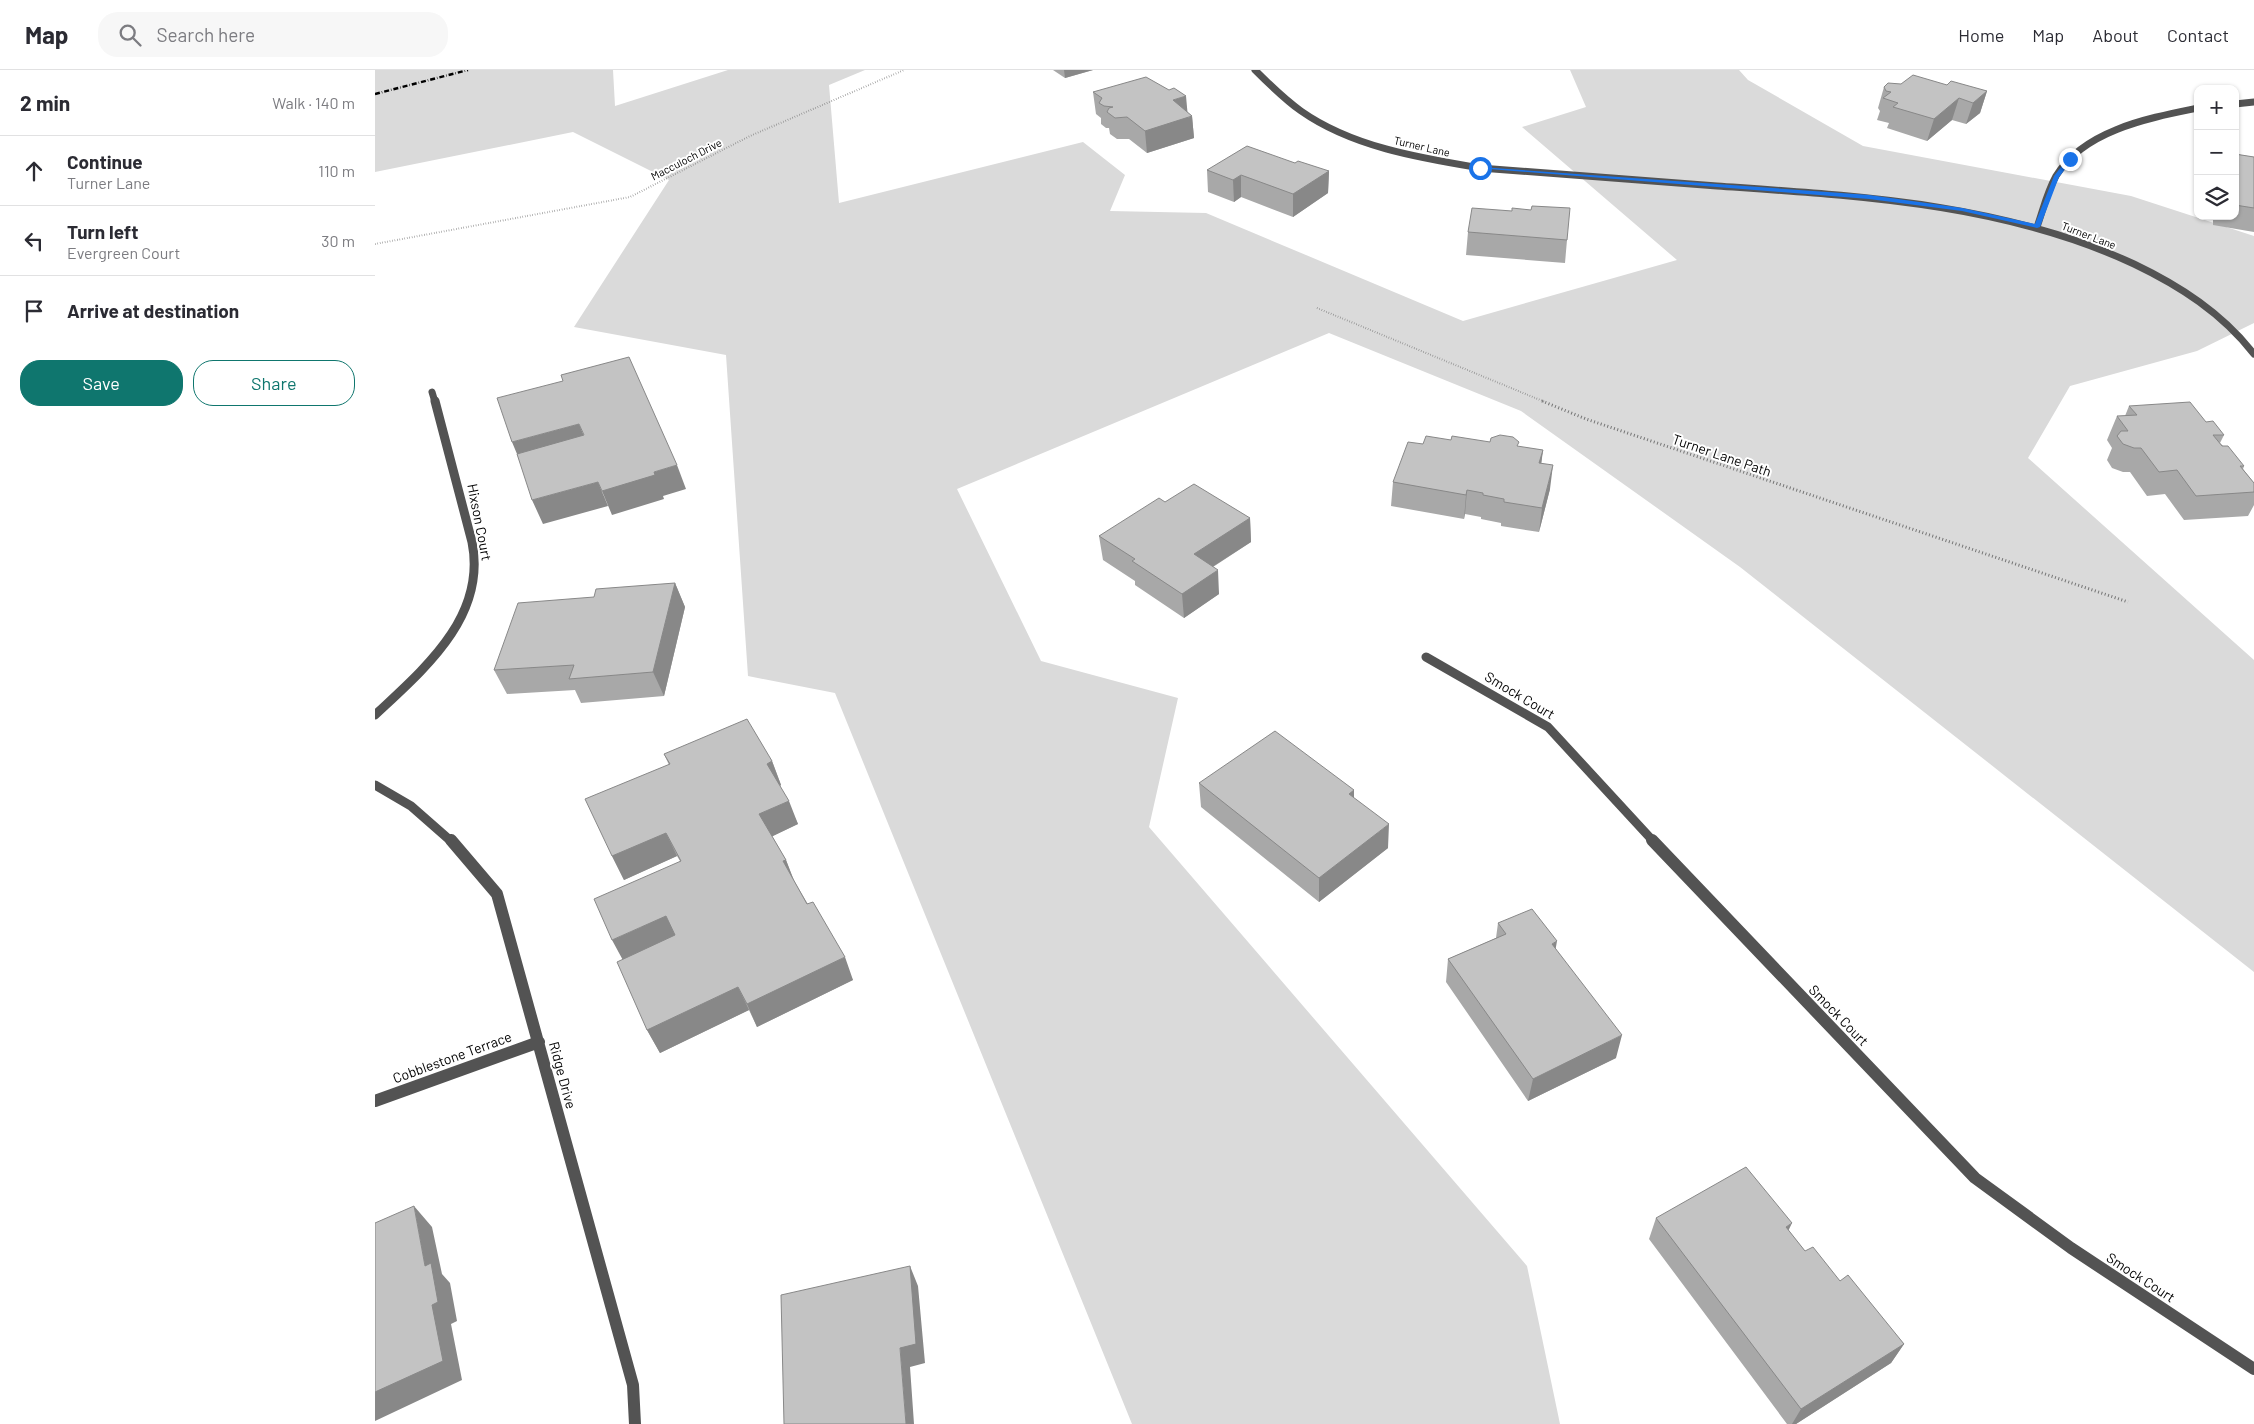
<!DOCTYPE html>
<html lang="en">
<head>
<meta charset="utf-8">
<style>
  :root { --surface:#fff; --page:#f7f7f7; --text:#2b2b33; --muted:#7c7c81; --line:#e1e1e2; --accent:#0f766e }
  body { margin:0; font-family:Barlow,sans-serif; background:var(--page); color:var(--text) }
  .controls { position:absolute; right:15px; top:15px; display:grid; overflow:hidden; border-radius:10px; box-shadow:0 1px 4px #0004 }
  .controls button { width:45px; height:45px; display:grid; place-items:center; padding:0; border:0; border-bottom:1px solid var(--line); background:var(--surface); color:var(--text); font:25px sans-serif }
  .stop { position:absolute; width:15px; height:15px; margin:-11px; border:4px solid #1a73e8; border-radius:50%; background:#fff }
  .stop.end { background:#1a73e8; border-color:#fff; box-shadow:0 1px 5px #0008 }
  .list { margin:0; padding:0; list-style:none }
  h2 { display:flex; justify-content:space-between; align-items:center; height:65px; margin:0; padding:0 20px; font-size:21px }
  h2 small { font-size:16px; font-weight:400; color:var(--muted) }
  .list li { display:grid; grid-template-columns:32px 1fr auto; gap:15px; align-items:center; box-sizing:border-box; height:70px; padding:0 20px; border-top:1px solid var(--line) }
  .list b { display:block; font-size:19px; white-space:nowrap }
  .list p { margin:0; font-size:16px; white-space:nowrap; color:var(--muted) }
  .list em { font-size:16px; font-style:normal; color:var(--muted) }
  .actions { display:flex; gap:10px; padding:15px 20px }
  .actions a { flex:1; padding:11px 0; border:1px solid var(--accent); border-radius:20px; text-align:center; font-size:18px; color:var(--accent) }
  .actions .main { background:var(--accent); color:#fff }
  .icon { flex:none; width:28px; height:28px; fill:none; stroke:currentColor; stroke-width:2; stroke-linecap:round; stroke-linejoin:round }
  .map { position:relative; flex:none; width:1879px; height:1354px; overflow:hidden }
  header { display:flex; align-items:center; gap:30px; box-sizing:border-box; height:70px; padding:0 25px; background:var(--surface); border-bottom:1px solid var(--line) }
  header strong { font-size:24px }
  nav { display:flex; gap:28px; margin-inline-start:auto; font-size:18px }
  .search { width:350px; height:45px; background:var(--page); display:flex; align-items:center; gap:12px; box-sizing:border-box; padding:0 18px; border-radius:20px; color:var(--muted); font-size:19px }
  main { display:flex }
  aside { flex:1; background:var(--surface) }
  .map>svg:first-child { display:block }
  .green { fill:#dadada }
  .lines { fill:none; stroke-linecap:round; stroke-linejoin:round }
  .path-far1 { stroke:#757575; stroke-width:2; stroke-dasharray:0.5 2; stroke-linecap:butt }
  .path { stroke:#757575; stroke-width:3; stroke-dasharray:1 2.5; stroke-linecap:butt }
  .minor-far2 { stroke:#535353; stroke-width:7 }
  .minor-far1 { stroke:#535353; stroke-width:9 }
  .minor { stroke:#535353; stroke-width:12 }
  .rail { stroke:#000; stroke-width:2.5; stroke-dasharray:5 2 0.5 2; stroke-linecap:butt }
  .wall { fill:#a8a8a8 }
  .shaded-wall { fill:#888 }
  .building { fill:#c3c3c3; stroke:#888 }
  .route { fill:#1a73e8 }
  .labels { text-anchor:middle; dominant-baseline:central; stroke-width:4; stroke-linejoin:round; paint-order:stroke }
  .far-street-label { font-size:11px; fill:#000; stroke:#fff }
  .street-label { font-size:14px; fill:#000; stroke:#fff }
</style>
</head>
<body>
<header>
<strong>Map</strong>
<div class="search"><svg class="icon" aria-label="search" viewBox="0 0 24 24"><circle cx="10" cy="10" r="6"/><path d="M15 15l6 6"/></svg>Search here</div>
<nav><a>Home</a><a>Map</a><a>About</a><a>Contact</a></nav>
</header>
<main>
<aside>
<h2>2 min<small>Walk · 140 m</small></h2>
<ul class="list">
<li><svg class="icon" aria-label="ahead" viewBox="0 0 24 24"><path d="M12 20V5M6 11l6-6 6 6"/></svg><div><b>Continue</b><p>Turner Lane</p></div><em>110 m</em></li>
<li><svg class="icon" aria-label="left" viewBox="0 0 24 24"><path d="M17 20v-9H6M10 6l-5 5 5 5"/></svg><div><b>Turn left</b><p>Evergreen Court</p></div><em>30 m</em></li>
<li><svg class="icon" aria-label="arrive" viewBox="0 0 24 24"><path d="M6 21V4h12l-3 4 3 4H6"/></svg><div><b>Arrive at destination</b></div></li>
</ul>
<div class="actions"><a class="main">Save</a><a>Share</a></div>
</aside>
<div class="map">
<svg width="1879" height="1354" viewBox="0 0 1879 1354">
  <rect width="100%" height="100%" fill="#fff"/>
  <path class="green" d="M 0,0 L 238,0 L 240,36 L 353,0 L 490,0 L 454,15 L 464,133 L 708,72 L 750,105 L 735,141 L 831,143 L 1088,251 L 1302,190 L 1147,57 L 1211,37 L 1195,0 L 1364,0 L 1373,10 L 1488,76 L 1756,126 L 1879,166 L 1879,253 L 1822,281 L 1695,316 L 1653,388 L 1879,590 L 1879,902 L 1365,497 L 1146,341 L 954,263 L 582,419 L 666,591 L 803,628 L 774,757 L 1152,1196 L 1185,1354 L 757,1354 L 460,623 L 373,606 L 351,285 L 199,257 L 294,110 L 198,62 L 0,102 Z"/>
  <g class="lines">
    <path class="path-far1" d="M 0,174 L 255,127 L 375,66 L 529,0
      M 942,238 L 1170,332"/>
    <path class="path" d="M 1167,331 L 1211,349 L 1753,532"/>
    <path class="minor-far2" d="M 880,0 C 895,15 909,29 926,41 C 977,77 1045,88 1105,98 C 1184,104 1263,110 1342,116 C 1484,126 1628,133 1759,194 C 1805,216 1847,243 1879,284
      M 1860,34 L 1879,32
      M 1662,157 C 1668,140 1672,122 1681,106 C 1709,60 1774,48 1823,38
      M 57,322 L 60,332"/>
    <path class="minor-far1" d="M 1051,587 L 1173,657 L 1279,772
      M 0,645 C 49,599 112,547 97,472 L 60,331
      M 0,715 L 36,736 L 77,772"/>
    <path class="minor" d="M 76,770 L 122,824 L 258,1315 L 260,1354
      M 1277,770 L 1600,1108 L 1696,1178 L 1879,1299
      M 0,1031 L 164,972"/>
    <path class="rail" d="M 0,24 L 93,0"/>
  </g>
  <path class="wall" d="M 678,0 L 718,0 L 690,8 Z
    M 1572,15 L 1612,21 L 1605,43 L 1591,54 L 1577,50 L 1552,71 L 1512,58 L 1514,53 L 1502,50 L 1505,41 L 1503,38 L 1509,17 Z
    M 718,22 L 812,42 L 817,46 L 819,68 L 772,83 L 754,69 L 742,69 L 735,64 L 734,58 L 731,58 L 726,54 L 726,48 L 721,44 Z
    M 1860,84 L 1879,87 L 1879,162 L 1838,155 L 1838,146 L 1860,146 Z
    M 920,93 L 954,101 L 953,123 L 918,147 L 866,127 L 859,132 L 833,122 L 832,100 Z
    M 1156,140 L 1192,170 L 1190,193 L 1091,185 L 1093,162 L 1137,141 Z
    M 1754,336 L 1831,352 L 1849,365 L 1845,373 L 1869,396 L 1868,399 L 1879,413 L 1879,435 L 1873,446 L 1809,450 L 1790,424 L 1772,426 L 1755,402 L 1748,402 L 1737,398 L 1732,390 L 1737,378 L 1732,370 L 1742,346 L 1750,346 Z
    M 1048,374 L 1143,377 L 1168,380 L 1166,393 L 1175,419 L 1164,462 L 1126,456 L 1126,453 L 1106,449 L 1106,447 L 1090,444 L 1089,449 L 1016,436 L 1018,412 Z
    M 790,432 L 875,448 L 876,472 L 838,497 L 844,524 L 809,548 L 760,515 L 760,511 L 728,490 L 724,466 Z
    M 300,513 L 310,537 L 289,626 L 206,633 L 200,620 L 132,624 L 119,600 L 219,527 Z
    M 289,684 L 397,691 L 406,715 L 405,716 L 423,754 L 397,766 L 411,790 L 418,809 L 478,910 L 382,957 L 374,940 L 285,983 L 272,960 L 248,889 L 305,791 L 302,786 L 249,810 L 237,786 L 294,695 Z
    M 824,713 L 979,720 L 979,728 L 1013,778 L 944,832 L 826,737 Z
    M 1123,853 L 1181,879 L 1241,988 L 1153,1031 L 1071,912 L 1073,889 L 1121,868 Z
    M 1281,1148 L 1413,1160 L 1430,1181 L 1465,1211 L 1529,1274 L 1516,1293 L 1421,1354 L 1412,1354 L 1274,1169 Z"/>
  <path class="shaded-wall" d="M 689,0 L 718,0 L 690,8 Z
    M 1612,21 L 1605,43 L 1591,54 L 1598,33 Z
    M 811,26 L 813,48 L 817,46 L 819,68 L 772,83 L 770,61 L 798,30 Z
    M 1584,28 L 1577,50 L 1552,71 L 1559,49 Z
    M 954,101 L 953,123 L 918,147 L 918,124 Z
    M 866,105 L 866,127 L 859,132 L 858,110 Z
    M 204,354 L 214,378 L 147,396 L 137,372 Z
    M 1168,380 L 1165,404 L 1164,393 Z
    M 302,395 L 311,419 L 288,426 L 289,429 L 237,445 L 227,421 L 279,402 Z
    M 1178,395 L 1175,419 L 1164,462 L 1167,438 Z
    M 223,412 L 233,436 L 168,454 L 157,430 Z
    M 1092,420 L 1090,444 L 1089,449 L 1091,425 Z
    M 875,448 L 876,472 L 820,508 L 819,484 Z
    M 843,500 L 844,524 L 809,548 L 807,524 Z
    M 300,513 L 310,537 L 289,626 L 278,602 Z
    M 397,691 L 406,715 L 401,718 L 392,694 Z
    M 979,720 L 979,744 L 974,724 Z
    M 414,731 L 423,754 L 394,768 L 384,744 Z
    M 1014,754 L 1013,778 L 944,832 L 944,808 Z
    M 291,763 L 302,786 L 249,810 L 237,786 Z
    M 411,790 L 420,813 L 408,791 Z
    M 291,846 L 303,869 L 250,894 L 237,870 Z
    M 1182,871 L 1178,894 L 1177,874 Z
    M 470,887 L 478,910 L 382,957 L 372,934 Z
    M 363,917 L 374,940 L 285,983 L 272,960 Z
    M 1247,965 L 1241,988 L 1153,1031 L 1158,1009 Z
    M 39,1136 L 57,1157 L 67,1204 L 75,1213 L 82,1251 L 76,1254 L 87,1310 L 0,1351 L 0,1322 L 57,1235 Z
    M 1417,1153 L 1407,1174 L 1411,1157 Z
    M 535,1196 L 543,1216 L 550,1293 L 535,1297 L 539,1354 L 531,1354 L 525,1278 Z
    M 1529,1274 L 1516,1293 L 1421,1354 L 1417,1354 L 1426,1339 Z"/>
  <path class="building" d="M 1538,5 L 1572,15 L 1576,11 L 1612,21 L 1598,33 L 1584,28 L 1559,49 L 1518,37 L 1523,33 L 1508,28 L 1516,22 L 1511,21 L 1509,17 L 1513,13 L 1526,14 Z
    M 771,7 L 794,20 L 799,18 L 811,26 L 798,30 L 817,46 L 770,61 L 752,47 L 740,48 L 732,42 L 734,38 L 738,37 L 729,36 L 724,33 L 727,28 L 718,22 Z
    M 872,76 L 920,93 L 923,91 L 954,101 L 918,124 L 866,105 L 858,110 L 832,100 Z
    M 1860,84 L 1879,87 L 1879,138 L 1860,135 Z
    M 1157,136 L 1195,138 L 1192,170 L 1093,162 L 1097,138 L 1137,141 L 1137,138 L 1156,140 Z
    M 254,287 L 302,395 L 279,402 L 280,405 L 227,421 L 223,412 L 157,430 L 142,384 L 209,365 L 204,354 L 137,372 L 122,328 L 188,311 L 186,305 Z
    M 1815,332 L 1831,352 L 1838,351 L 1849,365 L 1838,365 L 1847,376 L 1853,376 L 1869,396 L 1865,396 L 1879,413 L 1879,422 L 1821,426 L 1802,400 L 1784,402 L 1766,378 L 1759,378 L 1748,374 L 1742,366 L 1746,361 L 1753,361 L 1742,346 L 1762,345 L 1754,336 Z
    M 1125,365 L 1138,367 L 1144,372 L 1142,376 L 1168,380 L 1164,393 L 1178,395 L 1167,438 L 1129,432 L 1129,429 L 1108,425 L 1108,423 L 1092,420 L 1091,425 L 1018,412 L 1033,372 L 1048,374 L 1051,366 L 1076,370 L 1077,366 L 1115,372 L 1116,368 Z
    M 819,414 L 875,448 L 819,484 L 843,500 L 807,524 L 757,491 L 760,489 L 724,466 L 784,428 L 790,432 Z
    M 300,513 L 278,602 L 194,609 L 199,595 L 119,600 L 143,533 L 219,527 L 221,519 Z
    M 372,649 L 397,691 L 392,694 L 414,731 L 384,744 L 411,790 L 408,791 L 432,834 L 438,832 L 470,887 L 372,934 L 363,917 L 272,960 L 242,892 L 300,865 L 291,846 L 237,870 L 219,829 L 306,791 L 291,763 L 237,786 L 210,729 L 295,694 L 289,684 Z
    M 900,661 L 979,720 L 974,724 L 1014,754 L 944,808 L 824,713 Z
    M 1157,839 L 1182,871 L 1177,874 L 1247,965 L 1158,1009 L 1073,889 L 1131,864 L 1123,853 Z
    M 1371,1097 L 1417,1153 L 1411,1157 L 1430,1181 L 1438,1177 L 1465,1211 L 1473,1205 L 1529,1274 L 1426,1339 L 1281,1148 Z
    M 39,1136 L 50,1196 L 56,1193 L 63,1232 L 57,1235 L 68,1291 L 0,1322 L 0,1153 Z
    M 535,1196 L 541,1274 L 525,1278 L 531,1354 L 409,1354 L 406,1225 Z"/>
  <path class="route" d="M 1693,88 L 1698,89 L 1684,107 L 1665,157 L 1662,158 L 1587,141 L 1494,129 L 1102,98 L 1105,97 L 1494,125 L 1587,138 L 1660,154 L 1679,106 Z"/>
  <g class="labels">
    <g class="far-street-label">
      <text transform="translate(1047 76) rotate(13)">Turner Lane</text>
      <text transform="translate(311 89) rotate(-27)">Macculoch Drive</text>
      <text transform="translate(1714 165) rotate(21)">Turner Lane</text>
    </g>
    <g class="street-label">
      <text transform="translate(1347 385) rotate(19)">Turner Lane Path</text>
      <text transform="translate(105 452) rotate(79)">Hixson Court</text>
      <text transform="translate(1145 625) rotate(31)">Smock Court</text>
      <text transform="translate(1464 945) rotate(46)">Smock Court</text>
      <text transform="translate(77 987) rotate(-20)">Cobblestone Terrace</text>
      <text transform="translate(188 1005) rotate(75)">Ridge Drive</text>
      <text transform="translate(1766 1207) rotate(33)">Smock Court</text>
    </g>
  </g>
</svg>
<div class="controls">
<button>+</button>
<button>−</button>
<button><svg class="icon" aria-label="layers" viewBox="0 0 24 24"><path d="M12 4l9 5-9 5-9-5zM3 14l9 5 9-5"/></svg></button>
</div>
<div class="stop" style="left:1105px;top:98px"></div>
<div class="stop end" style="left:1695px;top:89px"></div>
</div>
</main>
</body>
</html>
